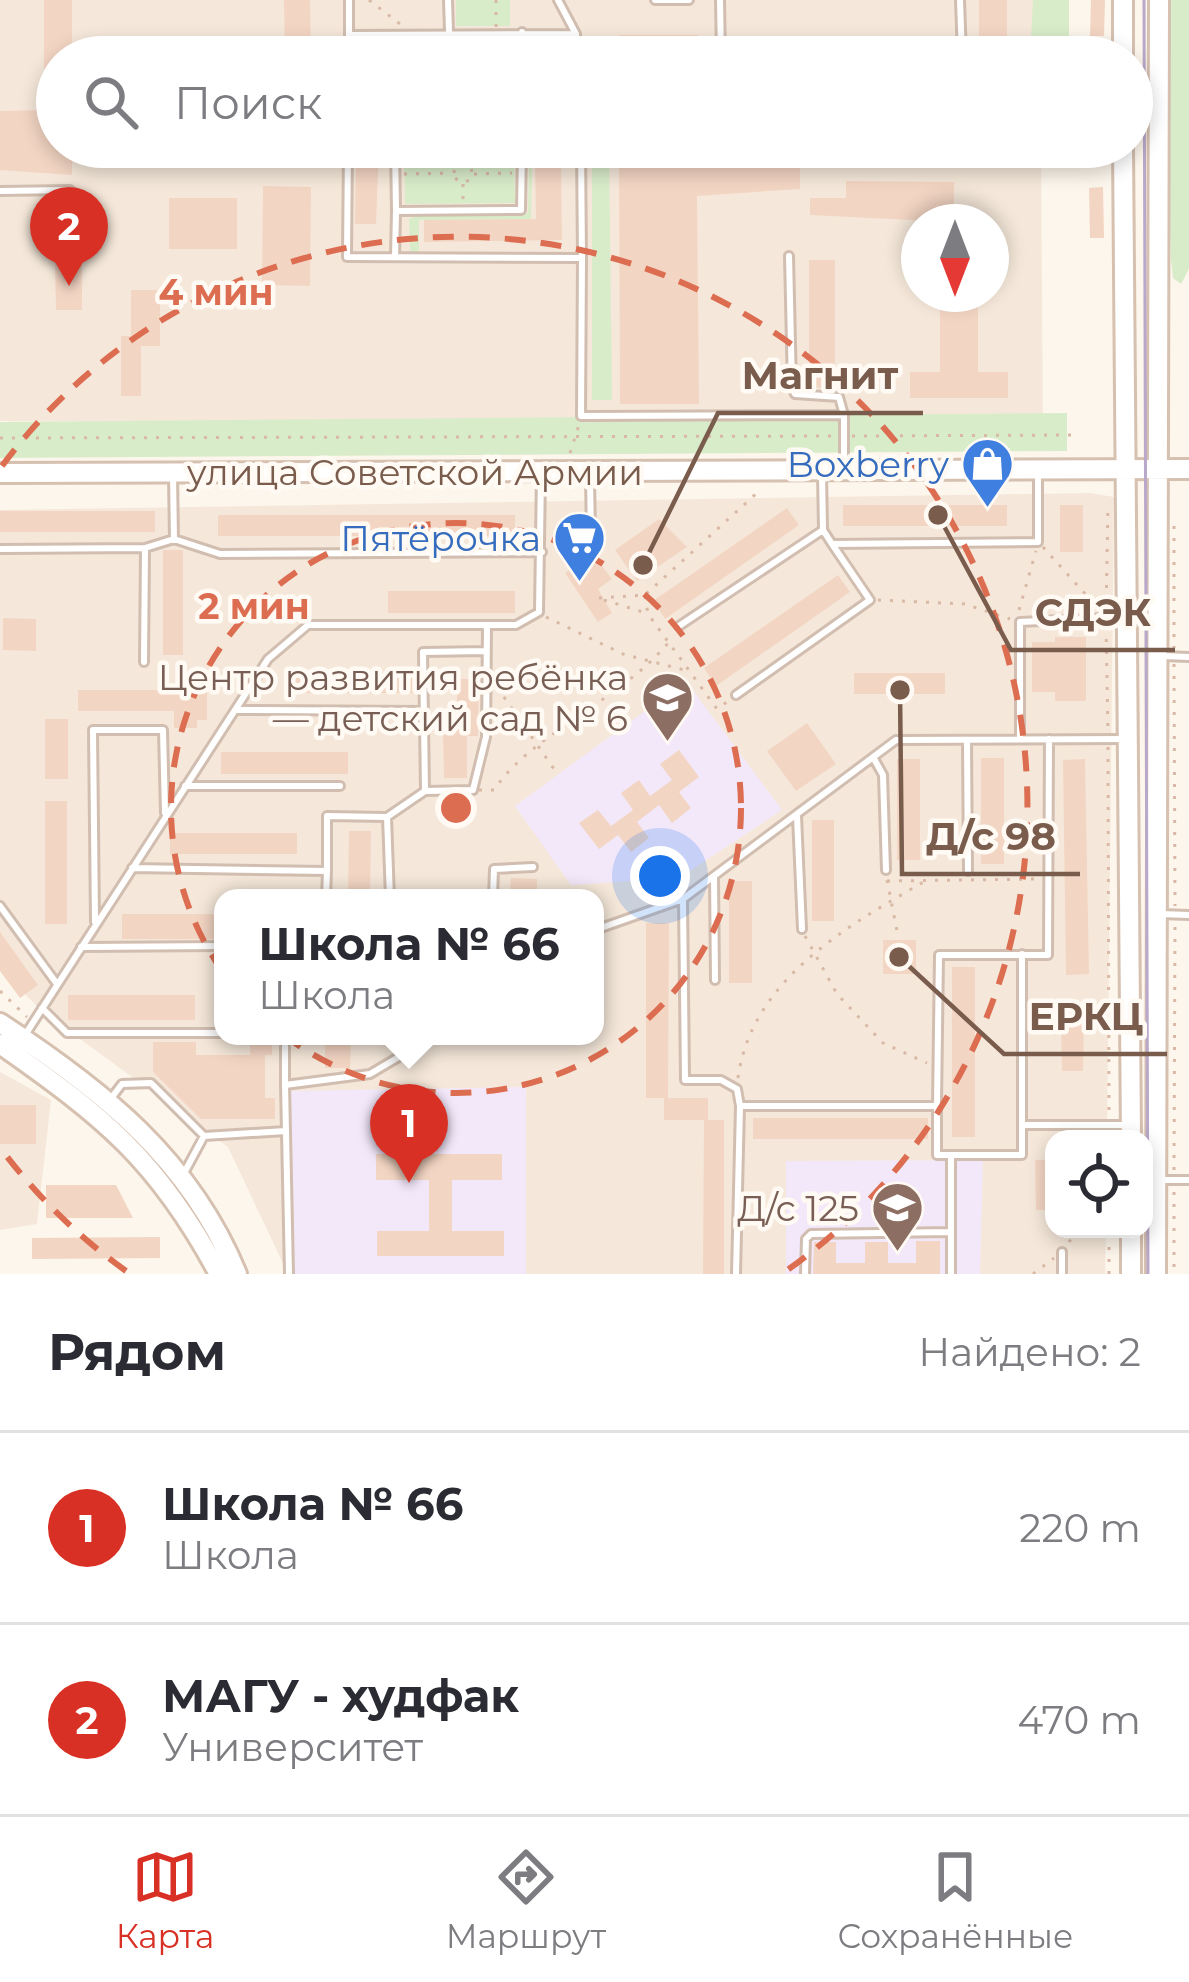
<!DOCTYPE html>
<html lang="ru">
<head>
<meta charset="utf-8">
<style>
  :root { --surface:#fff; --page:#f2f2f3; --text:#2b2b33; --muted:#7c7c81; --line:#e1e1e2; --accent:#d93025 }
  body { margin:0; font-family:Montserrat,sans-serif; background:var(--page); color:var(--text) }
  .controls { position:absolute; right:36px; bottom:36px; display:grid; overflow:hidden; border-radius:24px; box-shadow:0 6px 18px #0003 }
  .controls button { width:108px; height:108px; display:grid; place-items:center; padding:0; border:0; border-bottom:3px solid var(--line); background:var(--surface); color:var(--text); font:60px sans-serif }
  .compass { position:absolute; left:901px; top:204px; width:108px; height:108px; border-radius:50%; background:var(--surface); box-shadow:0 6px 18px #0003; rotate:180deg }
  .you { position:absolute; left:660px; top:876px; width:42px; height:42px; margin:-30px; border:9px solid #fff; border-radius:50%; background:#1a73e8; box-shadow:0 0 0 18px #1a73e833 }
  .badge { display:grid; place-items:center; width:78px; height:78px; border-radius:50%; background:var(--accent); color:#fff; font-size:39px; font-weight:700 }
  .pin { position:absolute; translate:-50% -99px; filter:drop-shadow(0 3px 6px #0008) }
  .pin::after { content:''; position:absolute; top:63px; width:42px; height:36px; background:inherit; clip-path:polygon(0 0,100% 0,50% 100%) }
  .popup { position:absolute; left:214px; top:889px; width:390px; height:156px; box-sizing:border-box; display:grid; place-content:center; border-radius:24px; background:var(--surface); filter:drop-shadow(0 3px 9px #0005); font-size:39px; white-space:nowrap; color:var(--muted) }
  .popup b { font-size:45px; color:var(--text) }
  .popup::after { content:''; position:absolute; left:50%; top:100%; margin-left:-24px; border:24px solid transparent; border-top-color:var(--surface) }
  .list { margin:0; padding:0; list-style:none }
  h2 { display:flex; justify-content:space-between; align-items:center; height:156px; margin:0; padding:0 48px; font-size:51px }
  h2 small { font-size:39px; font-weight:400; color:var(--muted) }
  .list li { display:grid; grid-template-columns:78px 1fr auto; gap:36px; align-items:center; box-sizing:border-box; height:192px; padding:0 48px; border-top:3px solid var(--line) }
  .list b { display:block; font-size:45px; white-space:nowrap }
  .list p { margin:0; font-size:39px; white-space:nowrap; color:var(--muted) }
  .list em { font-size:39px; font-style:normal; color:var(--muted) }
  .icon { flex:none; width:66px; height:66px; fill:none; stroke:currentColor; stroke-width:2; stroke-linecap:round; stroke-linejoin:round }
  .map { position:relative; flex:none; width:1189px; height:1274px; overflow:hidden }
  .search { position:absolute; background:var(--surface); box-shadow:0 6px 18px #0003; left:36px; right:36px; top:36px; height:132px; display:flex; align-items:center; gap:30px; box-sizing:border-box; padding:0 42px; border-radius:66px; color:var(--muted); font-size:45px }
  .sheet { height:540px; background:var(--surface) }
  nav { display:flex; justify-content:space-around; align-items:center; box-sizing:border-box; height:168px; border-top:3px solid var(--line); background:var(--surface); font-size:33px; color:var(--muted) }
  nav a { display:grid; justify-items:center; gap:6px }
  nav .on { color:var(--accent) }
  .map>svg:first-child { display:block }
  .residential { fill:#f5e8da; fill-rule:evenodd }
  .education { fill:#f3e8fa }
  .green { fill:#d8ecc9 }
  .building { fill:#f3d5c3 }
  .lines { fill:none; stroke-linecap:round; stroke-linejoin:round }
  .lane-casing { stroke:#d1beb0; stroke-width:12 }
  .secondary-casing { stroke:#d6c0b0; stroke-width:24 }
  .path { stroke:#d9b8a5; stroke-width:3; stroke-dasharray:3 9; stroke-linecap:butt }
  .lane { stroke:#fff; stroke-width:6 }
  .secondary { stroke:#fff; stroke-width:18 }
  .tram { stroke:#b9a8c9; stroke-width:3 }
  .ring { fill:none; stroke:#dc6d51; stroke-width:6; stroke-dasharray:21 15 }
  .labels { text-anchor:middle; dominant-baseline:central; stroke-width:9; stroke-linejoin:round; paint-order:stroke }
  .shop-label { font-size:36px; fill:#366cbe; stroke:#fffaf3; text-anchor:end }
  .street-label { font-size:36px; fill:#7a5c4d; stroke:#fffaf3 }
  .education-label { font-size:36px; fill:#785e54; stroke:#fffaf3; text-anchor:end }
  .centre { fill:#dc6d51; stroke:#fffaf3; stroke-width:6 }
  .ring-label { font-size:36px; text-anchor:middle; font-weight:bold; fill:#dc6d51; stroke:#fffaf3; stroke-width:9; stroke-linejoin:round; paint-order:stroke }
  .leader { fill:none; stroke:#7a5c4d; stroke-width:4.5 }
  .callout-dot { fill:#7a5c4d; stroke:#fffaf3; stroke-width:4.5 }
  .callout-label { font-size:39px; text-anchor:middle; font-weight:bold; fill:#7a5c4d; stroke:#fffaf3; stroke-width:9; stroke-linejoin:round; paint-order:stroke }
</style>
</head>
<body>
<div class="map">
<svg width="1189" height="1274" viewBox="0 0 1189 1274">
  <rect width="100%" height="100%" fill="#fdf6ec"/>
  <path class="residential" d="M 0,0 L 1039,0 L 1040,57 L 57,57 L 57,147 L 1041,147 L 1043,427 L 0,421 ZM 919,222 L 991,222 L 991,294 L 919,294 Z
    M 1090,493 L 1114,497 L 1107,1139 L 1054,1139 L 1054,1229 L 1106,1229 L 1105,1274 L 288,1274 L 228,1147 L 43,1012 L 0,970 L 0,510 ZM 223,898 L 595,898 L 595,1036 L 223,1036 Z
    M 0,1072 L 51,1100 L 37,1224 L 0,1230 Z"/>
  <path class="education" d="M 686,681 L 782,810 L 679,878 L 571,885 L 515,806 Z
    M 526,1087 L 526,1274 L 295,1274 L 291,1091 Z
    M 983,1160 L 980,1274 L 786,1274 L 786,1161 Z"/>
  <path class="green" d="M 456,0 L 510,0 L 510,26 L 456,26 Z
    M 1033,0 L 1069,0 L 1069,57 L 1030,57 Z
    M 1171,0 L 1189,0 L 1189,269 L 1181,284 L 1173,278 L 1171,260 L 1165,42 Z
    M 404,147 L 514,147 L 515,203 L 405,204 Z
    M 592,147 L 609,147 L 612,400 L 592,400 Z
    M 529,164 L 571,164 L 532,167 L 531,219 L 419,220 L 419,257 L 410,250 L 409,219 L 419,214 L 528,213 Z
    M 1067,413 L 1067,451 L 0,458 L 0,422 Z"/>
  <path class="building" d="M 44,0 L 72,0 L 72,57 L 57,57 L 57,147 L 72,147 L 72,175 L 0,170 L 0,111 L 44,110 Z
    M 284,0 L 310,0 L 311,57 L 285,57 Z
    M 979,0 L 1007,0 L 1007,57 L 979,57 Z
    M 1091,0 L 1105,0 L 1104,36 L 1090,36 Z
    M 619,35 L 698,35 L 698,52 L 619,57 Z
    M 356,147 L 379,147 L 376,224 L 355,224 Z
    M 619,151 L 721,151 L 720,160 L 800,159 L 800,189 L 697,196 L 699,404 L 620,404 Z
    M 535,166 L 561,166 L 562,240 L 424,242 L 424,220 L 536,219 Z
    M 846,181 L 954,182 L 954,222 L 810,215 L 810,198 L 846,198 Z
    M 263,186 L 311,187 L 310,286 L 262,285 Z
    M 1103,187 L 1104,238 L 1090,238 L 1089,188 Z
    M 169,198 L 237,198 L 237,249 L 169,249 Z
    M 809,260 L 835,260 L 835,389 L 809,387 Z
    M 55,262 L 82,262 L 82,310 L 56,310 Z
    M 131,290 L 160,290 L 160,346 L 141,346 L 141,396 L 121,396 L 121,336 L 131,336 Z
    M 940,294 L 978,294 L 978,372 L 1008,372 L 1008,398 L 910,398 L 910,372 L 940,372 Z
    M 843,505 L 1007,505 L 1007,526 L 843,526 Z
    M 1060,505 L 1083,505 L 1083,552 L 1060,552 Z
    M 787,508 L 799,525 L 665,619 L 653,601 Z
    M 0,511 L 155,511 L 155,532 L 0,532 Z
    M 218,515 L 515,515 L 515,536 L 218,536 Z
    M 659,519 L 687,547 L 637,581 L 615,550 Z
    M 163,550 L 183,550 L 183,655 L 163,655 Z
    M 592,553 L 612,579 L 598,589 L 612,613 L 598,622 L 565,573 Z
    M 838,575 L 850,592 L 716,686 L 704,668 Z
    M 388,591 L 515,591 L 515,613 L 388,613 Z
    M 3,618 L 36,619 L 36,651 L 3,650 Z
    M 1055,637 L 1086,637 L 1086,701 L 1055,701 L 1055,692 L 1032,692 L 1032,642 L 1055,642 Z
    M 287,672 L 414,672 L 414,693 L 287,693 Z
    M 854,673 L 945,673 L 945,694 L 854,694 Z
    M 457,679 L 479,679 L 478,736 L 467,736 L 467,778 L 444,778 L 443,732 L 457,731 Z
    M 78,690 L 207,690 L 207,720 L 197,720 L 197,728 L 174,728 L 174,711 L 78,711 Z
    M 45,719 L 68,719 L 68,779 L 45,779 Z
    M 807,723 L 836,764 L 796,791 L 767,751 Z
    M 679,750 L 699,777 L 679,792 L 691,808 L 672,823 L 659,805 L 637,822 L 649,838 L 631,852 L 618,835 L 599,849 L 579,823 L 598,810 L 611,826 L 633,810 L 621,793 L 639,780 L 650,796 L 672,780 L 660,764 Z
    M 221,752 L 348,752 L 348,774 L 221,774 Z
    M 981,758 L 1004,758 L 1004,864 L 981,864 Z
    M 897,759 L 920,759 L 920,860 L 897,860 Z
    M 1085,759 L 1089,974 L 1066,975 L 1063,760 Z
    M 45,801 L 67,801 L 67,924 L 45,924 Z
    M 812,820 L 834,820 L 834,921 L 812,921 Z
    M 349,831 L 371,831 L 370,896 L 348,898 Z
    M 170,833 L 297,833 L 297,854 L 170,854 Z
    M 511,878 L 537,879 L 537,898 L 510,898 Z
    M 729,881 L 752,881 L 752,983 L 729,983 Z
    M 122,914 L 223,914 L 223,939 L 122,939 Z
    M 646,923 L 669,923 L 668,1098 L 708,1098 L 708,1120 L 724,1120 L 724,1274 L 703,1274 L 704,1120 L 664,1120 L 664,1098 L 646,1098 Z
    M 0,932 L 38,985 L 20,998 L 0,971 Z
    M 883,940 L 916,940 L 916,974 L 883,974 Z
    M 952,967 L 975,967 L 975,1137 L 952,1137 Z
    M 68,995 L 195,995 L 195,1020 L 68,1020 Z
    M 1061,1021 L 1084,1021 L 1083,1071 L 1062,1071 Z
    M 250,1036 L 272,1036 L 272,1055 L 265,1055 L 265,1098 L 275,1098 L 275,1119 L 201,1119 L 153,1072 L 153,1042 L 196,1042 L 196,1055 L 250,1055 Z
    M 325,1036 L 351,1036 L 350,1068 L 325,1068 Z
    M 0,1105 L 36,1105 L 36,1144 L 0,1144 Z
    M 753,1118 L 928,1118 L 928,1139 L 753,1139 Z
    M 376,1154 L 502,1154 L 502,1180 L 452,1180 L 452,1231 L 504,1231 L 504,1256 L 377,1256 L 377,1231 L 429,1231 L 429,1180 L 376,1180 Z
    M 1035,1160 L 1054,1160 L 1054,1210 L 1036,1210 Z
    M 46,1185 L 116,1185 L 133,1218 L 46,1218 Z
    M 160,1237 L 160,1258 L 32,1259 L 32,1238 Z
    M 916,1241 L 940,1241 L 940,1274 L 813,1274 L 814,1242 L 836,1242 L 836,1263 L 865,1263 L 865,1242 L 888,1242 L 888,1263 L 916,1263 Z"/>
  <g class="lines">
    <defs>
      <path id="lane" d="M 349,0 L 349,35 L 576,34
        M 448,0 L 449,31
        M 558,0 L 576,34 L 577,57
        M 655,0 L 689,0
        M 720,0 L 721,57
        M 960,0 L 962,57
        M 522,32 L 522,57
        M 349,57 L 349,35
        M 348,147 L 347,257 L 582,258 L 581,416 L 844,415 L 844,467
        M 395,147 L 396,211
        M 581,147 L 582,257
        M 0,191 L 70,190
        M 789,256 L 792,388 L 795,394 L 839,397 L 844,415
        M 395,257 L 396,211 L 521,210 L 522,147
        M 822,474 L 823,530 L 832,544 L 1038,542 L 1038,475
        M 173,475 L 174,539 L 220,554 L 542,552
        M 590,475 L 591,538
        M 0,549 L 145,548 L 174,539
        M 679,626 L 823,530
        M 1163,656 L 1189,657
        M 144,662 L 145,548
        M 736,695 L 870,600 L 832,544
        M 235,710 L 424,711
        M 1020,738 L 1020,622 L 1124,617
        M 967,740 L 968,871
        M 873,757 L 883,775 L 886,870
        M 185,786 L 340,786
        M 425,791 L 423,652 L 486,651
        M 797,816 L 802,929
        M 132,868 L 327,871 L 327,816 L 386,817
        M 714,877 L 715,980
        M 326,898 L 327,871
        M 390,898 L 387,817 L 425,791 L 473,790 L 486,737 L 487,625 L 516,625 L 539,612 L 541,473
        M 493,898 L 494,869 L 533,867
        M 683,899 L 685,1080 L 721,1080 L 737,1089 L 740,1106
        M 0,906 L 57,984
        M 1160,914 L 1189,915
        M 95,922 L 93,730 L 163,730 L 165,813
        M 595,930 L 683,899 L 896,740 L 1127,739
        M 81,947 L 223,946
        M 1022,954 L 1022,1125
        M 42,1008 L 67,1033 L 223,1033
        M 25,1035 L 268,659 L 308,625 L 487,625
        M 285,1036 L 285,1085
        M 112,1097 L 122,1084 L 151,1083 L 204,1136
        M 937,1106 L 939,955 L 1048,955 L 1049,739
        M 183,1175 L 204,1136 L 286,1131
        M 1160,1180 L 1189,1180
        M 289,1274 L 285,1085 L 370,1074 L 434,1036
        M 736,1274 L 740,1106 L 937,1106 L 937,1155 L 1022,1155 L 1022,1125 L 1126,1125
        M 805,1274 L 806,1239 L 811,1234 L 951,1232
        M 951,1274 L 951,1155
        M 1062,1274 L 1062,1252"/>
      <path id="secondary" d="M 1123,57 L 1123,0
        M 1123,147 L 1131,1139
        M 0,473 L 1189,469
        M 0,1023 C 102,1090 190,1159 237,1274
        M 0,1044 C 104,1117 158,1160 219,1274
        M 1131,1229 L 1131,1274
        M 1156,1274 L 1159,0"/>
    </defs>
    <use href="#lane" class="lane-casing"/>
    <use href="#secondary" class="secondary-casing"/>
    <path class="path" d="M 369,0 L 404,27
      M 496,0 L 496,28
      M 548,41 L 548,57
      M 461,147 L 462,162
      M 530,162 L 574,162
      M454 173a9 9 0 1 1 18 0a9 9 0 1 1-18 0Z
      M 404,174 L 452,173
      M 474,174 L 512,173
      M 463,184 L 463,203
      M 852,436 L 1072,435
      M 0,438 L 837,436
      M 570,453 L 580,422
      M 1174,526 L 1174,648
      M 1043,547 L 1097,607
      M 645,596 L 648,614 L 717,709 L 731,699
      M 599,598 L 645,595 L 758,492
      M 604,600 L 646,613
      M 878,600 L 965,604 L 1010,619
      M 1019,610 L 1036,551
      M 1106,612 L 1108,506
      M 546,617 L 623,654 L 688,671
      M 1106,627 L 1108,732
      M 1174,664 L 1175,906
      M 497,687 L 554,769
      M 1108,747 L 1109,1116
      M 479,790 L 494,790 C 531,734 621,700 668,643
      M 887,880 L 897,931
      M 887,881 L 1040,879
      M 805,936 L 837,994 L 883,1043 L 927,1063
      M 0,991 L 27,1017
      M 738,1078 C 751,980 847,926 927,880
      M 1174,1170 L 1175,922
      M 1174,1192 L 1174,1274
      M 1069,1242 L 1078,1229
      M 1033,1274 L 1054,1258
      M 1109,1274 L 1109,1229"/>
    <use href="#lane" class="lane"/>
    <use href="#secondary" class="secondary"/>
    <path class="tram" d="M 1144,0 L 1148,1274"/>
  </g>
  <g class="ring">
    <circle cx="456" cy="808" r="285"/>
    <path d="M126 1271A569 569 0 0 1 2 1150M2 466A569 569 0 1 1 786 1271"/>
  </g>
  <defs>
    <symbol id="shop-pin" viewBox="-11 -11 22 30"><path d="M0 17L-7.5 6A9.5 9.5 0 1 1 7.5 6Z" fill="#3f7fe0" stroke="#fffaf3"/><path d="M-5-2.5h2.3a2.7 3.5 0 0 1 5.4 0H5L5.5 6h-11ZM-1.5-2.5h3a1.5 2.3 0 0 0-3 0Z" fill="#fff"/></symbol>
    <symbol id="supermarket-pin" viewBox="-11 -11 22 30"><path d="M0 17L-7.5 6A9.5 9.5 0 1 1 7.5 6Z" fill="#3f7fe0" stroke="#fffaf3"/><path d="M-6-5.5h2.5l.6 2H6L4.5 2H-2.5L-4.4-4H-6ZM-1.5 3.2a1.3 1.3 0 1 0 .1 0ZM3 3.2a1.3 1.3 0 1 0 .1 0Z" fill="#fff"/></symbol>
    <symbol id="school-pin" viewBox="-11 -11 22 30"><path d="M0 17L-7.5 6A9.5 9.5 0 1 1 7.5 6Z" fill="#8d6e63" stroke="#fffaf3"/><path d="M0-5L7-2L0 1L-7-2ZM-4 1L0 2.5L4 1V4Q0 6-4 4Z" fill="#fff"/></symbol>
  </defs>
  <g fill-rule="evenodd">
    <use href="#shop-pin" x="958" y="434" width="59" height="81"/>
    <use href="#supermarket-pin" x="550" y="508" width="59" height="81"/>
    <use href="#school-pin" x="638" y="668" width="59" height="81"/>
    <use href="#school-pin" x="868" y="1178" width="59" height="81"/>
  </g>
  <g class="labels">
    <g class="shop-label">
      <text x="949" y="464">Boxberry</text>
      <text x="541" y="538">Пятёрочка</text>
    </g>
    <g class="street-label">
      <text x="415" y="472">улица Советской Армии</text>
    </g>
    <g class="education-label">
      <text x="628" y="677">Центр развития ребёнка<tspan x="628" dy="41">— детский сад № 6</tspan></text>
      <text x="859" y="1208">Д/с 125</text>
    </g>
  </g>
  <circle cx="456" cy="808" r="18" class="centre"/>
  <g class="ring-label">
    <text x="216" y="305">4 мин</text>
    <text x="254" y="619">2 мин</text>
  </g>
  <path class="leader" d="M643 565L718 413H923M938 515L1011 650H1175M900 690L902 874H1080M899 957L1004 1054H1167"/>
  <g class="callout-dot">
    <circle cx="643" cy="565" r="12"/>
    <circle cx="938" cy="515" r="12"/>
    <circle cx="900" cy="690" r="12"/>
    <circle cx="899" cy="957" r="12"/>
  </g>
  <g class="callout-label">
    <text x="820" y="389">Магнит</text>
    <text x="1093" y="626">СДЭК</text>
    <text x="991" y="850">Д/с 98</text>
    <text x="1086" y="1030">ЕРКЦ</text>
  </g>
</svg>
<div class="controls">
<button><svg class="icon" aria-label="locate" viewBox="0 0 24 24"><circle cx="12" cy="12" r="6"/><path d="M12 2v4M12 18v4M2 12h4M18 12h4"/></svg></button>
</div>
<svg class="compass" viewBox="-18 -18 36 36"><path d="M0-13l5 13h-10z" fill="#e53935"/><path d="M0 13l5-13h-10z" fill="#7c7c81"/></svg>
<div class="you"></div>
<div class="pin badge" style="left:409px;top:1183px">1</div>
<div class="popup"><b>Школа № 66</b>Школа</div>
<div class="pin badge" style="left:69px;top:286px">2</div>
<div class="search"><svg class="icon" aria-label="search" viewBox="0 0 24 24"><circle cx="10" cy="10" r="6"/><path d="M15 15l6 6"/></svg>Поиск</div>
</div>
<section class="sheet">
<h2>Рядом<small>Найдено: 2</small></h2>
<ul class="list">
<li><span class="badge">1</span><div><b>Школа № 66</b><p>Школа</p></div><em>220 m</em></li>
<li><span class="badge">2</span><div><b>МАГУ - худфак</b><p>Университет</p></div><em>470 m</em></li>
</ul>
</section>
<nav>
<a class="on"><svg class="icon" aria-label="map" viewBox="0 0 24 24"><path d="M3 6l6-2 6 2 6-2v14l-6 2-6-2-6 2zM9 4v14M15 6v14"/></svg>Карта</a>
<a><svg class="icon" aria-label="directions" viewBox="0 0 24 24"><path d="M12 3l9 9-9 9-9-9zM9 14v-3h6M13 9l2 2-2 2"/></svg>Маршрут</a>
<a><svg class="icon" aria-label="saved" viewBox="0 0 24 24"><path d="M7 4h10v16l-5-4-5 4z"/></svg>Сохранённые</a>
</nav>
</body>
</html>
